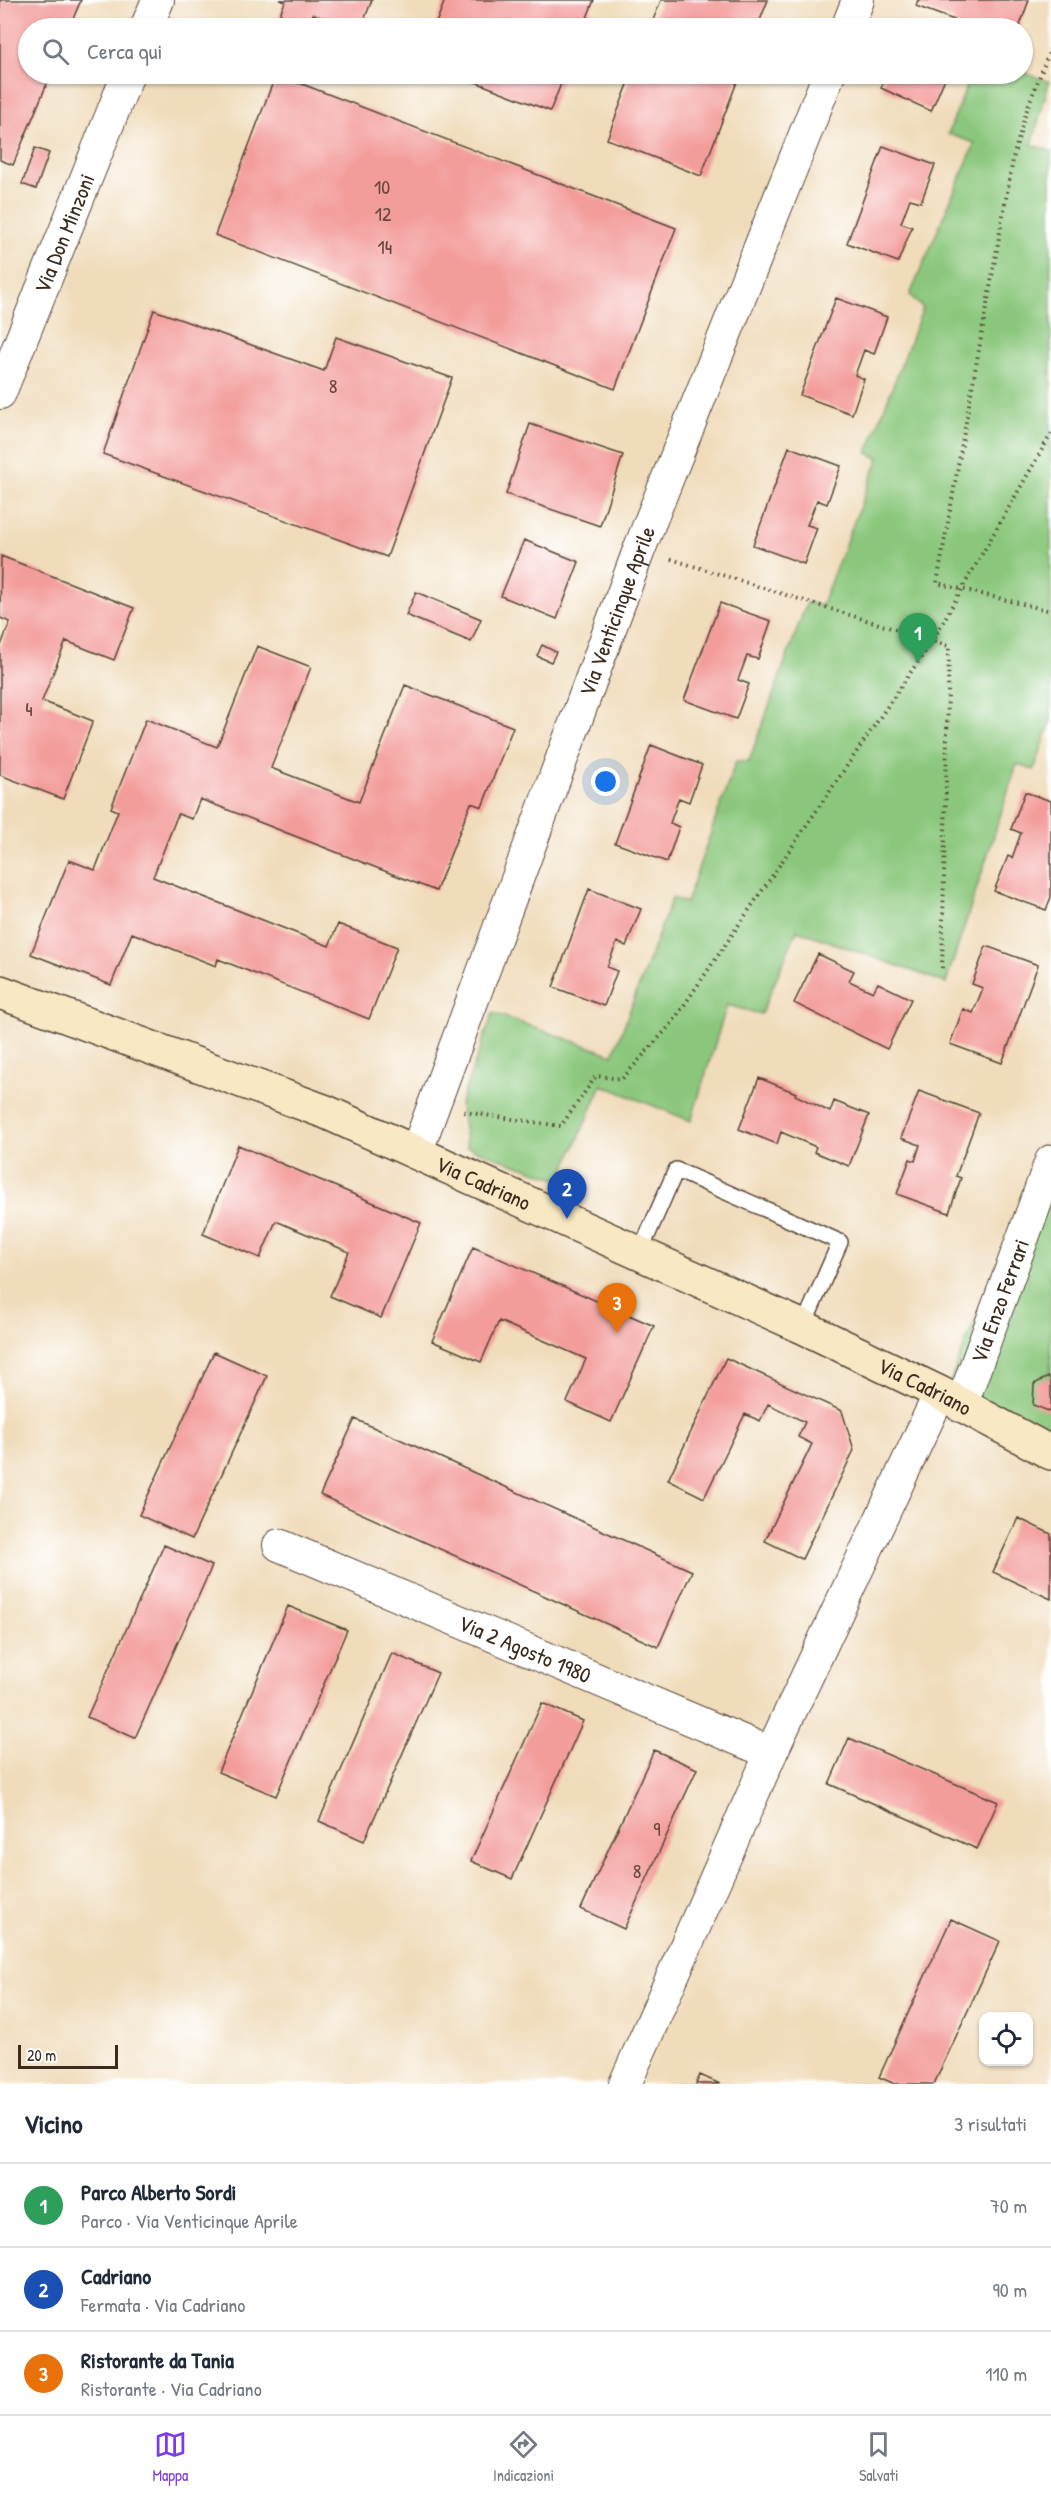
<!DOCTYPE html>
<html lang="it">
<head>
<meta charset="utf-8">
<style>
  :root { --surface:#fff; --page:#f2f2f3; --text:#1f2937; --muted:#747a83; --line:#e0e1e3; --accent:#7c3aed }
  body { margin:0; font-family:"Patrick Hand",sans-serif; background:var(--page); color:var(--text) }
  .controls { position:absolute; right:18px; bottom:18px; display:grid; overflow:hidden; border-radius:12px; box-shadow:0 2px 4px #0004 }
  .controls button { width:54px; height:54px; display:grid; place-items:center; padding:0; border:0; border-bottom:2px solid var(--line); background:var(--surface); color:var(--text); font:30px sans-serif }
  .scale { position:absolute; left:18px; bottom:15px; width:100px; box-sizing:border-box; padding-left:6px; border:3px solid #3b2a1e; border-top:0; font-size:16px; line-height:21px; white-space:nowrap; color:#3b2a1e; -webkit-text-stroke:4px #fff; paint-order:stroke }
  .you { position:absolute; left:606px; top:782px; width:21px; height:21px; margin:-15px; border:4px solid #fff; border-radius:50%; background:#1a73e8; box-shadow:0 0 0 9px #1a73e833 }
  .badge { display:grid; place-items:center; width:39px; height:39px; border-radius:50%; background:var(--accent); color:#fff; font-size:20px; font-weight:700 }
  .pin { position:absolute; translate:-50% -50px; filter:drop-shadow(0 2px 3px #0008) }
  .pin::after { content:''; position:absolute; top:32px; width:21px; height:18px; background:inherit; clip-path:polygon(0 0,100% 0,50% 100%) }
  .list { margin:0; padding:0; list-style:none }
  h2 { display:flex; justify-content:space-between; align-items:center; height:78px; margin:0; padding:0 24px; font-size:26px }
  h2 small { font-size:20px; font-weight:400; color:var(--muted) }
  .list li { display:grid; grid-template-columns:39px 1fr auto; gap:18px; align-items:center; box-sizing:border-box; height:84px; padding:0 24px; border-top:2px solid var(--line) }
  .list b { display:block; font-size:22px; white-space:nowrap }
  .list p { margin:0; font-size:20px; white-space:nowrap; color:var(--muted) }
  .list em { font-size:20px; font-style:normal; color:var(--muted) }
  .icon { flex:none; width:33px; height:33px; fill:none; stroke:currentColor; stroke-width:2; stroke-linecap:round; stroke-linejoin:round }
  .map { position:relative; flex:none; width:1051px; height:2084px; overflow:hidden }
  .search { position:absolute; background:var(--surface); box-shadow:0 2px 4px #0004; left:18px; right:18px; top:18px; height:66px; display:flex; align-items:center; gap:15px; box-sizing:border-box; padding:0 21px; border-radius:33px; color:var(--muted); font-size:22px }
  .sheet { height:330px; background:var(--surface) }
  nav { display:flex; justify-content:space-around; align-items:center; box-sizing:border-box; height:84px; border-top:2px solid var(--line); background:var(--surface); font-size:16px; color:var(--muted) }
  nav a { display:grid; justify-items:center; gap:3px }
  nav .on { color:var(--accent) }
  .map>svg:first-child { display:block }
  .green { fill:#8ac77c; stroke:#62784d; stroke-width:1.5 }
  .building { fill:#f39d9b }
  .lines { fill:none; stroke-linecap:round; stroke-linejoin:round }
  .lane-casing { stroke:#564535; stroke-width:18 }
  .street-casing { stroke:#564535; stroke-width:34 }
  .secondary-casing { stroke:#564535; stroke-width:36 }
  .path { stroke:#564535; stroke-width:4; stroke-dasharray:1.5 4.5; stroke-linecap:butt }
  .lane { stroke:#fff; stroke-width:15 }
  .street { stroke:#fff; stroke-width:32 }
  .secondary { stroke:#f8e8c3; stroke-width:33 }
  .labels { text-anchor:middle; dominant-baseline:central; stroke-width:5; stroke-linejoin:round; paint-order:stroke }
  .number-label { font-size:20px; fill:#69473d }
  .street-label { font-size:22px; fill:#3b2a1e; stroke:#fff }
</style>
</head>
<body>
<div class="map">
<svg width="1051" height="2084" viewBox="0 0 1051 2084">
  <rect width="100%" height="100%" fill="#fff"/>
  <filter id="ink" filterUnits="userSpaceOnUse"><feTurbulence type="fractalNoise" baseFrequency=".0167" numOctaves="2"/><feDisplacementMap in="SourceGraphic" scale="12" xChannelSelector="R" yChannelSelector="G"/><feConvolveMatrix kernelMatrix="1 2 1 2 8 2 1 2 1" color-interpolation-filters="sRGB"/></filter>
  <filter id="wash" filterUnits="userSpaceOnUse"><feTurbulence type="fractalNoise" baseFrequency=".008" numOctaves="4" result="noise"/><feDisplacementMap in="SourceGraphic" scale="24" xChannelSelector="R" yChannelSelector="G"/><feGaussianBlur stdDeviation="1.35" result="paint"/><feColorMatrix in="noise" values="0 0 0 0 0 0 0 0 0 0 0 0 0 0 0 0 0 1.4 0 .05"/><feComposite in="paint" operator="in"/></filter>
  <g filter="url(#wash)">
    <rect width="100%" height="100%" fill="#f0dbba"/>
    <path class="green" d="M 1023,72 L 1049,82 L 1032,145 L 1051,151 L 1051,721 L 1034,770 L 1017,764 L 946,983 L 797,930 L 761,1014 L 727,1005 L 691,1121 L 602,1085 L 560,1180 L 467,1147 L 460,1104 L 493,1013 L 613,1055 L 672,898 L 686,903 L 736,761 L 749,761 L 807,602 L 821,606 L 879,458 L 867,453 L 923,308 L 910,295 L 975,143 L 948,134 L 971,74 Z
      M 1051,1134 L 1051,1454 L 943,1399 Z"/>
    <g id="blocks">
      <path class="building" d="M 0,0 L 81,0 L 69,28 L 28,28 L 28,74 L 51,74 L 13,165 L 0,160 Z
        M 280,0 L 372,0 L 361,28 L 348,28 L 313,14 L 307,28 L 274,28 L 285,2 Z
        M 445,0 L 594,0 L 583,28 L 434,28 Z
        M 661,0 L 768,0 L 757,28 L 650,28 Z
        M 918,0 L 1029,0 L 1019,28 L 951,28 L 954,20 L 916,6 Z
        M 276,74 L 676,228 L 615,389 L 215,235 Z
        M 455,74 L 565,74 L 550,111 Z
        M 632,74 L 740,74 L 701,176 L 607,139 Z
        M 887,74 L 940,74 L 946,76 L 931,111 L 881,88 Z
        M 883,146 L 935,165 L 921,202 L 910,199 L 901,223 L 912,227 L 898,262 L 847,243 Z
        M 35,148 L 49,153 L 36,189 L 22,184 Z
        M 836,298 L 887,317 L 874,354 L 864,350 L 855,375 L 864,379 L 852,414 L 800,395 Z
        M 154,310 L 324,371 L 336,337 L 452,378 L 387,557 L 103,454 Z
        M 530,424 L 623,455 L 600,526 L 506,494 Z
        M 789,447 L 841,466 L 827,504 L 817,500 L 807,525 L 817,528 L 804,564 L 753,545 Z
        M 524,540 L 579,562 L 557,619 L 501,596 Z
        M 1,556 L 134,608 L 114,660 L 66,641 L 42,701 L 93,721 L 63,799 L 0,775 L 0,648 L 10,622 L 0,618 Z
        M 416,592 L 481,619 L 471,642 L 406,615 Z
        M 720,603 L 771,621 L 758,659 L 747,656 L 738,680 L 749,684 L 736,719 L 684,700 Z
        M 542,645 L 556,652 L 551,662 L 537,656 Z
        M 257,646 L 311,667 L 271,768 L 359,802 L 405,685 L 513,727 L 482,807 L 471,803 L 436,891 L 200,799 L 192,819 L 178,814 L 153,877 L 329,946 L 338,924 L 397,947 L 369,1019 L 218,959 L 216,966 L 132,933 L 111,985 L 31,954 L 69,860 L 95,870 L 118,811 L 111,808 L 146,719 L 217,747 Z
        M 651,745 L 702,765 L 689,802 L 679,798 L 670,823 L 679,827 L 667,862 L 615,843 Z
        M 1025,792 L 1051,801 L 1051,897 L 1046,910 L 994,891 L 1008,856 L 1012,858 L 1021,833 L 1011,829 Z
        M 589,889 L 641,909 L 626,946 L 617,942 L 607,967 L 617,971 L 604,1006 L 553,987 Z
        M 986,946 L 1038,965 L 1002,1063 L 950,1044 L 963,1009 L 973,1013 L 983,988 L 972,984 Z
        M 818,954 L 854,971 L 849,981 L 873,992 L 878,983 L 911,999 L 887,1049 L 794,1003 Z
        M 759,1078 L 796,1093 L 795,1095 L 830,1112 L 834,1101 L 869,1115 L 849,1166 L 814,1152 L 816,1147 L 781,1132 L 777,1144 L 739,1129 Z
        M 919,1091 L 979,1113 L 956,1176 L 961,1178 L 949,1213 L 897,1194 L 910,1159 L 915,1161 L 920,1145 L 901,1138 Z
        M 238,1145 L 421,1223 L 381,1318 L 330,1296 L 349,1252 L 276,1221 L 260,1258 L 203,1234 Z
        M 473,1247 L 654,1326 L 611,1422 L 567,1402 L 586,1359 L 499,1321 L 481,1362 L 432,1341 Z
        M 214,1352 L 267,1376 L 192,1539 L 139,1515 Z
        M 726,1358 L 842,1411 L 854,1450 L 802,1559 L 765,1541 L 812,1444 L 798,1437 L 805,1422 L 768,1404 L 760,1421 L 745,1414 L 704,1498 L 668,1480 Z
        M 1048,1377 L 1051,1378 L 1051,1412 L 1033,1405 L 1034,1384 Z
        M 355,1419 L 692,1571 L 658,1647 L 320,1495 Z
        M 1018,1518 L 1051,1534 L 1051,1599 L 993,1572 Z
        M 164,1545 L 212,1566 L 135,1738 L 87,1717 Z
        M 288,1606 L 347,1630 L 276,1796 L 218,1772 Z
        M 392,1653 L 438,1673 L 364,1841 L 319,1821 Z
        M 542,1703 L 583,1721 L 512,1879 L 471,1861 Z
        M 849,1738 L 998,1802 L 977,1849 L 829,1784 Z
        M 654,1750 L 697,1769 L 624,1929 L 581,1909 Z
        M 951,1919 L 1000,1941 L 934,2084 L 895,2084 L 879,2077 Z
        M 700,2075 L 720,2084 L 696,2084 Z"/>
    </g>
  </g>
  <g filter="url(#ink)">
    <use href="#blocks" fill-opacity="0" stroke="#564535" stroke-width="1.5"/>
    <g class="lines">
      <defs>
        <path id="lane" d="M 640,1252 L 676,1170 L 840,1242 L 803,1327"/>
        <g id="street">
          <path d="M 146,28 L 158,0"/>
          <path d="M 847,28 L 858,0"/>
          <path id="s1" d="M 0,393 L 128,74"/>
          <path id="s2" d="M 416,1153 L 639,550 L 829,74"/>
          <path id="s3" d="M 961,1406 L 1051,1161"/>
          <path id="s4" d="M 279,1545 L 771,1753"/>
          <path d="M 625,2084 L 771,1753 L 940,1393"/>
        </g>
        <g id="secondary">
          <path id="s5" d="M 0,992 L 326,1112 L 803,1327 L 940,1393 L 1051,1453"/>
        </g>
      </defs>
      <use href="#lane" class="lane-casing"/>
      <use href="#street" class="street-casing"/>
      <use href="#secondary" class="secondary-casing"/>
      <path class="path" d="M 1051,48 L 1028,106 L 1014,154 L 937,583 L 1051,611
        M 671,559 L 949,646 L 942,969
        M 464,1112 L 561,1126 L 596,1076 L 622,1079 L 672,1023 L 932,641 L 1051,434"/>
      <use href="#lane" class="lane"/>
      <use href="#street" class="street"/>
      <use href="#secondary" class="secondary"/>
    </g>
  </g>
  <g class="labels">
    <g class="number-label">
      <text x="382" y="186">10</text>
      <text x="383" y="213">12</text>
      <text x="385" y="246">14</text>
      <text x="333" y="385">8</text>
      <text x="29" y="708">4</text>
      <text x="657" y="1828">9</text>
      <text x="637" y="1870">8</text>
    </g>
    <g class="street-label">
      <text stroke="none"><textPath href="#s1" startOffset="172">Via Don Minzoni</textPath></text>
      <text stroke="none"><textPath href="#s2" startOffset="578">Via Venticinque Aprile</textPath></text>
      <text stroke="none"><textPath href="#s5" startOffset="520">Via Cadriano</textPath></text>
      <text stroke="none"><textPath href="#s3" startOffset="112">Via Enzo Ferrari</textPath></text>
      <text stroke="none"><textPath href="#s5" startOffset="1006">Via Cadriano</textPath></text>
      <text stroke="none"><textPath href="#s4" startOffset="267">Via 2 Agosto 1980</textPath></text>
    </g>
  </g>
</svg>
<div class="controls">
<button><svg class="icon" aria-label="locate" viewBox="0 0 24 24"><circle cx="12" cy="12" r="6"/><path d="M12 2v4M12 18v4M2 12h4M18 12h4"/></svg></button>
</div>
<div class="scale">20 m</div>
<div class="you"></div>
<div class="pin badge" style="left:918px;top:663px;background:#2e9e5b">1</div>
<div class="pin badge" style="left:567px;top:1219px;background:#1a4fb4">2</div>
<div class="pin badge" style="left:617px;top:1333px;background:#e8710a">3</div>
<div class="search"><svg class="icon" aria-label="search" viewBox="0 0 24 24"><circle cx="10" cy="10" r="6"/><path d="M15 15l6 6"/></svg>Cerca qui</div>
</div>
<section class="sheet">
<h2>Vicino<small>3 risultati</small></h2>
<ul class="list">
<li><span class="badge" style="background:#2e9e5b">1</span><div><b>Parco Alberto Sordi</b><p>Parco · Via Venticinque Aprile</p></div><em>70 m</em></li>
<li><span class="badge" style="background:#1a4fb4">2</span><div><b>Cadriano</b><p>Fermata · Via Cadriano</p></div><em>90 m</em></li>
<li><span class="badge" style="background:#e8710a">3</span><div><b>Ristorante da Tania</b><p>Ristorante · Via Cadriano</p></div><em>110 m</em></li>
</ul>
</section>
<nav>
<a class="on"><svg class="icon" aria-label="map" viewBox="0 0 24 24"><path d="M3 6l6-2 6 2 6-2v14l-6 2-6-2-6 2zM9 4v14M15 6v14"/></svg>Mappa</a>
<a><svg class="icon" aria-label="directions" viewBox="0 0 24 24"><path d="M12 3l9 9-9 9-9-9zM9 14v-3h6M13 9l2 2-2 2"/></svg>Indicazioni</a>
<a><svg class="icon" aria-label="saved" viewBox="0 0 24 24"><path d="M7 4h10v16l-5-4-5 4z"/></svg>Salvati</a>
</nav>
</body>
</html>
